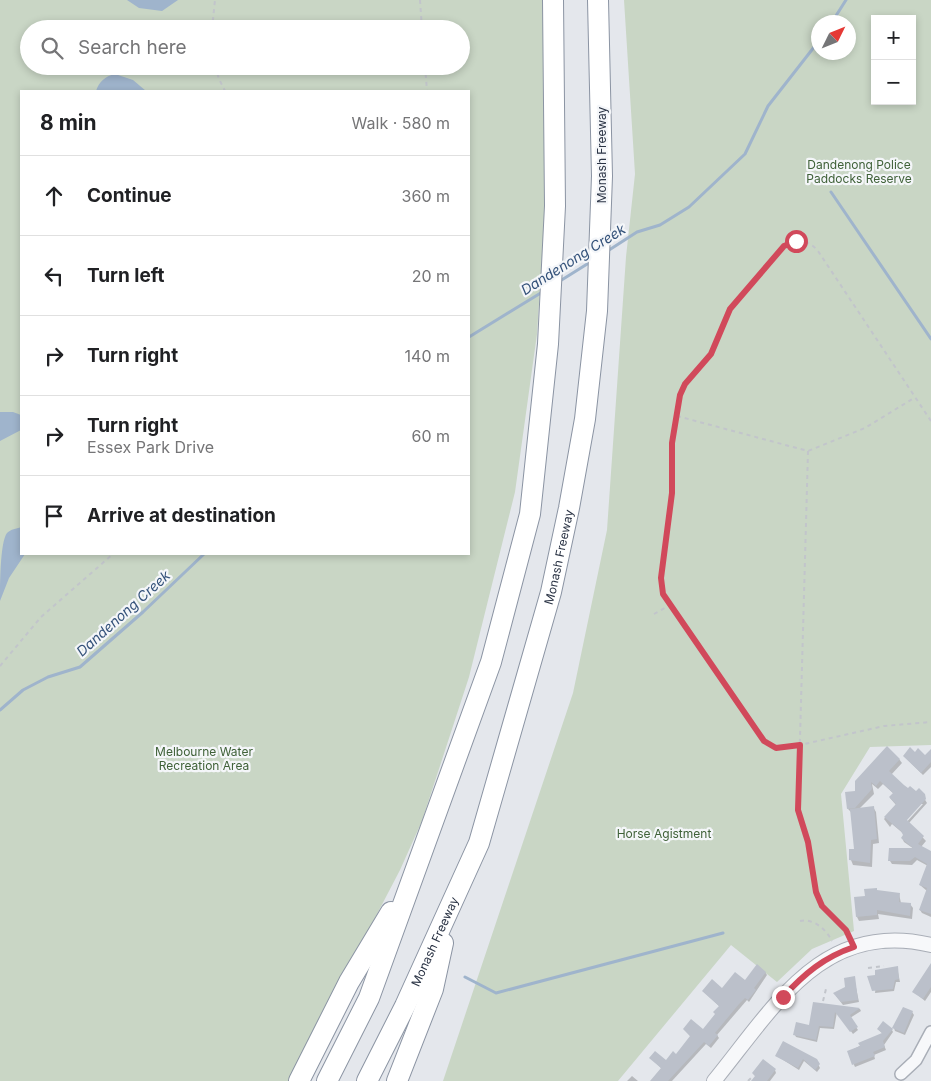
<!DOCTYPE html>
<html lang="en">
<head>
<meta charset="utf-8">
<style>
  :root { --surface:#fff; --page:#f6f6f6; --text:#202124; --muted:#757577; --line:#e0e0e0 }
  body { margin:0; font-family:Inter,sans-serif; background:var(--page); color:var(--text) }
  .controls { position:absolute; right:15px; top:15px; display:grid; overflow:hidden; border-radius:0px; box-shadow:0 2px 8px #0003 }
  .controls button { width:45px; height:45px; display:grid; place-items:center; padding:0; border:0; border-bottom:1px solid var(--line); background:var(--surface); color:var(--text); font:25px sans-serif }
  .compass { position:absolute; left:811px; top:15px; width:45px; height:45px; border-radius:50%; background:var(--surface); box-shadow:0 2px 8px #0003; rotate:47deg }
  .stop { position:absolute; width:15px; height:15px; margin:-11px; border:4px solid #d1495b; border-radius:50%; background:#fff }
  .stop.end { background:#d1495b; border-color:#fff; box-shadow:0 1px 5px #0008 }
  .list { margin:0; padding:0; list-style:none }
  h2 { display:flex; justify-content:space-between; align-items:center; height:65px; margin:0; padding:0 20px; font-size:21px }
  h2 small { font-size:16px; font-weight:400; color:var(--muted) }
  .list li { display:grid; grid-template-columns:32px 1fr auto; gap:15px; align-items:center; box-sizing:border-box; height:80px; padding:0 20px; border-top:1px solid var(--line) }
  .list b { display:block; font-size:19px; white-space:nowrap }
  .list p { margin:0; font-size:16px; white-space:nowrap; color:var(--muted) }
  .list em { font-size:16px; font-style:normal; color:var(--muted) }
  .icon { flex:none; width:28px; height:28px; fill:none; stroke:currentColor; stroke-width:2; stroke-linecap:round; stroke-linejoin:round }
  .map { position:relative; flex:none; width:931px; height:1081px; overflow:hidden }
  .search { position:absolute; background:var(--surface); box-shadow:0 2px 8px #0003; left:20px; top:20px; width:450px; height:55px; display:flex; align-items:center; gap:12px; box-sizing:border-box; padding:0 18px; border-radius:28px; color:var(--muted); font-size:19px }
  .panel { position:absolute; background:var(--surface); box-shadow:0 2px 8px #0003; left:20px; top:90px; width:450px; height:465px; border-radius:0px }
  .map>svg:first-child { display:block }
  .green { fill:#c9d6c5; fill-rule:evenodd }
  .water { fill:#9fb4cc }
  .shadow { fill:#0003; fill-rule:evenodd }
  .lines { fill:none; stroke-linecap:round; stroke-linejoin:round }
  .stream { stroke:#9fb4cc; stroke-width:3 }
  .building { fill:#bbc0ca }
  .minor-casing { stroke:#a9aeb7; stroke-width:14 }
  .tertiary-casing { stroke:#a9aeb7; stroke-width:16 }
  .motorway-casing { stroke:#8b94a3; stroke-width:22 }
  .path { stroke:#c2c5cb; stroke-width:2; stroke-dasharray:4 4; stroke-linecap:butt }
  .minor { stroke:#f7f8fa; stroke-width:11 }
  .tertiary { stroke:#f7f8fa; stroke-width:14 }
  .motorway { stroke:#fff; stroke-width:20 }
  .route { stroke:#d1495b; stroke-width:6 }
  .labels { text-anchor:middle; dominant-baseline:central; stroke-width:4.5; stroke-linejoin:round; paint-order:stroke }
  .street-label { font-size:12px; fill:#2b3445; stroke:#f4f6f9 }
  .park-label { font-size:12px; fill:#3f6138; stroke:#f4f6f9 }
  .water-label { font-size:14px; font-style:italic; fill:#34527a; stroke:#f4f6f9 }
</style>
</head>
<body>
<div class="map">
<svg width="931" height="1081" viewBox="0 0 931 1081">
  <rect width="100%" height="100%" fill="#e4e7ec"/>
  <path class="green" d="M 0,0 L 543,0 L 545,210 L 537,334 L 515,492 L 469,677 L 422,821 L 400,870 L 290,1081 L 0,1081 ZM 29,29 L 461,29 L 461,66 L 29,66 ZM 21,91 L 469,91 L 469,554 L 21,554 Z
    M 624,0 L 931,0 L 931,745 L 870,747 L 841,794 L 854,931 L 812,949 L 777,982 L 731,945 L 618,1081 L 443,1081 L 573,693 L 607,530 L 626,257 L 635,174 ZM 875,19 L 912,19 L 912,101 L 875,101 ZM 818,22 L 848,22 L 848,52 L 818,52 Z"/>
  <path class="water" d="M 127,0 L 178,0 L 162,11 L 139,8 Z
    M 115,74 L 133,80 L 146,91 L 96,91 C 99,82 105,76 115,74 Z
    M 0,412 L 13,412 L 21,415 L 21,430 L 0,441 Z
    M 21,527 L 21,554 L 25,554 L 9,578 L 0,601 C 0,586 0,542 7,533 C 11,529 16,529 21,527 Z"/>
  <path class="shadow" d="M 931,751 L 931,767 L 923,775 L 904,756 L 915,753 L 925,757 Z
    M 899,759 L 902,763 L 891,775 L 903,786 L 924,798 L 927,803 L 909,823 L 926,841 L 921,847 L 931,852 L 931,917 L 922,913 L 920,910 L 927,891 L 920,885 L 928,866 L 917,860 L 912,865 L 892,864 L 890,861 L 914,849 L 904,842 L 902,838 L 905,835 L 892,824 L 890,827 L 884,819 L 896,805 L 890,798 L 894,794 L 883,784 L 878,789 L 872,784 L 874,794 L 859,809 L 873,807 L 876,812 L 879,843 L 873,844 L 872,867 L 853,865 L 851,860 L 856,850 L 851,812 L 848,809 L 856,793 ZM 919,804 L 923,804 L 904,825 L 902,824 Z
    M 899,894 L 901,903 L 910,904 L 913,908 L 912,919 L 878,914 L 879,919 L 859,921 L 857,917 L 866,897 Z
    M 897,967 L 900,982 L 896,982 L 894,991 L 875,993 L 877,976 Z
    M 765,972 L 767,975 L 749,1002 L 747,1000 L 717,1035 L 719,1038 L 711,1048 L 706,1044 L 672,1081 L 652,1081 L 662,1069 L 651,1058 L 666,1062 L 676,1055 L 691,1037 L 684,1029 L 704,1030 L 716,1015 L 720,1007 L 703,991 L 722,990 Z
    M 931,975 L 931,992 L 925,1001 L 914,992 Z
    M 854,978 L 859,1002 L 843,1005 L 836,996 L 847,988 Z
    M 814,1004 L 860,1009 L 861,1011 L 850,1018 L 858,1030 L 853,1034 L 837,1012 L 834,1029 L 820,1028 L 817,1042 L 796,1037 L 795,1035 L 810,1027 Z
    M 912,1012 L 914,1015 L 905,1035 L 895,1031 L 894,1028 Z
    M 878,1029 L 892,1030 L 893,1032 L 884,1045 L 886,1050 L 874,1055 L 875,1059 L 855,1067 L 848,1052 L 883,1034 Z
    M 777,1056 L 816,1060 L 820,1068 L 817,1072 L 804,1061 L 799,1070 Z
    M 775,1070 L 776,1073 L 770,1081 L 752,1081 L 756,1077 L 753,1073 Z
    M 632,1076 L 638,1081 L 627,1081 Z"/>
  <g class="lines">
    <path class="stream" d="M 832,22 L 846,0
      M 831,192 L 931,339
      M 606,252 L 637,232 L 660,225 L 689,207 L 745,154 L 768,106 L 818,42
      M 560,281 L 592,261
      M 469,337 L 544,291
      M 0,710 L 23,690 L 48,677 L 80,667 L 143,612 L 204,554
      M 465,977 L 496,993 L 723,933"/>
  </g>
  <path class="building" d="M 887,746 L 900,759 L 889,771 L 904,785 L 908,788 L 910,786 L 916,791 L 919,788 L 925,794 L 926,799 L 907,820 L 924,836 L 918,844 L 931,851 L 931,914 L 919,910 L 927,888 L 919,885 L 927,864 L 915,857 L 910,861 L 888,861 L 889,848 L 913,848 L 901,838 L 903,835 L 901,831 L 884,817 L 896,804 L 889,797 L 893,793 L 880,781 L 876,786 L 871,782 L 872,789 L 855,808 L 847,809 L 845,792 L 855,791 L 855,781 Z
    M 910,747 L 915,752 L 918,748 L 925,755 L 931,749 L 931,762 L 921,773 L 903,756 Z
    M 874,806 L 877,839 L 871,840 L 870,863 L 849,860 L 849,849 L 854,849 L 850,809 Z
    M 877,888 L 877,890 L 900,893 L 899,902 L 911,903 L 910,916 L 877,910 L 877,915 L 856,917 L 854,897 L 865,896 L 864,889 Z
    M 931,963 L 931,987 L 923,999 L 912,992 Z
    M 757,964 L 766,972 L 754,988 L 756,990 L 748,1000 L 745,998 L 739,1004 L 715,1033 L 718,1035 L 709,1046 L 704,1042 L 668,1081 L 650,1081 L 661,1068 L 649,1058 L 655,1051 L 666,1060 L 673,1051 L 676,1054 L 690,1036 L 683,1029 L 691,1019 L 703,1029 L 715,1014 L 713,1012 L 719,1006 L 702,991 L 712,979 L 722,988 L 735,972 L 745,980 Z
    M 898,966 L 899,979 L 895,980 L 893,989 L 872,991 L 867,976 L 875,975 L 875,970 Z
    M 855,976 L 858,1000 L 841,1002 L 833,993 L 845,987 L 844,978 Z
    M 813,1002 L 860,1008 L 850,1015 L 858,1027 L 850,1032 L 835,1012 L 833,1027 L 819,1026 L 816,1040 L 793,1035 L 796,1022 L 809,1025 Z
    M 903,1007 L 913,1011 L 904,1033 L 892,1028 Z
    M 883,1021 L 893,1029 L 883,1041 L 885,1047 L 873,1052 L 875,1056 L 852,1065 L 847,1051 L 860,1046 L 858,1043 L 882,1033 L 877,1029 Z
    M 783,1041 L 817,1059 L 820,1064 L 815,1070 L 803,1059 L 798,1068 L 775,1056 Z
    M 763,1059 L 776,1069 L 767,1081 L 751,1081 L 755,1076 L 752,1073 Z"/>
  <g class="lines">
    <defs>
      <path id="minor" d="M 901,1074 L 916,1060 L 931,1032"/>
      <path id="tertiary" d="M 714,1081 C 773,1009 822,919 931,945"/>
      <g id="motorway">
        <path d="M 299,1081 L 349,982 L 391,912"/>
        <path d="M 327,1081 L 369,998 L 491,662 L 530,514 L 548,344 L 555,206 L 553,0"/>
        <path id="s1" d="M 367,1081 L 405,1006 L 479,843 L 551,592 L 569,508 L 585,419 L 597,311 L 602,176 L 598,0"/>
        <path d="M 397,1081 L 433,989 L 443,943"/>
      </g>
    </defs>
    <use href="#minor" class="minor-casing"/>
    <use href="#tertiary" class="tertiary-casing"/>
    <use href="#motorway" class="motorway-casing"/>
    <path class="path" d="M 420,0 L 422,29
      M 212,29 L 215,0
      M 215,66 L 219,79 L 225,91
      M 425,66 L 427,91
      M 677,416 L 808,451 L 865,428 L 914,398
      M 931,421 L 818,251 C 809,240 797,238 784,246 L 730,309 L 711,355 L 685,384 L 680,395 L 673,443 L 672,493 L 661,578 L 663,594 L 670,605 L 764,741 L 770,746 L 800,745 L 884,726 L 931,722
      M 808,451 L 798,810 L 808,842 L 819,900 L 825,911 L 849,935
      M 654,614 L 670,605
      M 0,666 L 41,617 L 113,554
      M 800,921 C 813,918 826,929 832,941
      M 868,968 L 884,966
      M 823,1001 L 826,989
      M 748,1081 L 751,1078"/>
    <use href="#minor" class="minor"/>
    <use href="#tertiary" class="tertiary"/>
    <use href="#motorway" class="motorway"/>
  </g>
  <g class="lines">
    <path class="route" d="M 783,997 C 804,974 824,957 854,947 L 846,930 L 822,906 L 816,892 L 808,842 L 798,810 L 800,745 L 776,748 L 764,741 L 663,594 L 661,578 L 672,493 L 672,443 L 680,395 L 685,384 L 711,354 L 730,309 L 784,246 L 796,241"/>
  </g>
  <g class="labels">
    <g class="street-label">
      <text transform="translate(601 155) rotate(-90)">Monash Freeway</text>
      <text stroke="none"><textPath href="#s1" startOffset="560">Monash Freeway</textPath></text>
      <text stroke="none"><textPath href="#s1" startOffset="155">Monash Freeway</textPath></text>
    </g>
    <g class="park-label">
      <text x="859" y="164">Dandenong Police<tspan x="859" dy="14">Paddocks Reserve</tspan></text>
      <text x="204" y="751">Melbourne Water<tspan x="204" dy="14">Recreation Area</tspan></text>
      <text x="664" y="833">Horse Agistment</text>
    </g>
    <g class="water-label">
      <text transform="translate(573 259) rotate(-32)">Dandenong Creek</text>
      <text transform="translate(123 613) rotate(-42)">Dandenong Creek</text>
    </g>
  </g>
</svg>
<div class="controls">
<button>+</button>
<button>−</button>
</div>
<svg class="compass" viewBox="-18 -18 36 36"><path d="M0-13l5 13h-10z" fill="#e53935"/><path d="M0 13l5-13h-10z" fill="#757577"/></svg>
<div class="stop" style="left:796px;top:241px"></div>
<div class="stop end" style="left:783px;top:997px"></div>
<div class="search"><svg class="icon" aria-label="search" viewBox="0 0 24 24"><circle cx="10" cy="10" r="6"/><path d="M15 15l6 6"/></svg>Search here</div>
<section class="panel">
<h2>8 min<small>Walk · 580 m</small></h2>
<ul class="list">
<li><svg class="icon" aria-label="ahead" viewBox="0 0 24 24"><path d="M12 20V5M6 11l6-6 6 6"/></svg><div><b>Continue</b></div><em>360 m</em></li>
<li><svg class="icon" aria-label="left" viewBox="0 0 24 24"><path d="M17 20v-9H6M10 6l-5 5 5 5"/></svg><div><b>Turn left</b></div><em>20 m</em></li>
<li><svg class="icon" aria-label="right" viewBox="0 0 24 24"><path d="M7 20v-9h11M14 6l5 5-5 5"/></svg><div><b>Turn right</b></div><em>140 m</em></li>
<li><svg class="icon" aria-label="right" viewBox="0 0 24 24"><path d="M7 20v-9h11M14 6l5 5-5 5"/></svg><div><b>Turn right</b><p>Essex Park Drive</p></div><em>60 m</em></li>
<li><svg class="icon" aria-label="arrive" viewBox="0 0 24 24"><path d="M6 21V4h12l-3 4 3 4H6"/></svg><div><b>Arrive at destination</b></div></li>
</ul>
</section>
</div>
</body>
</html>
